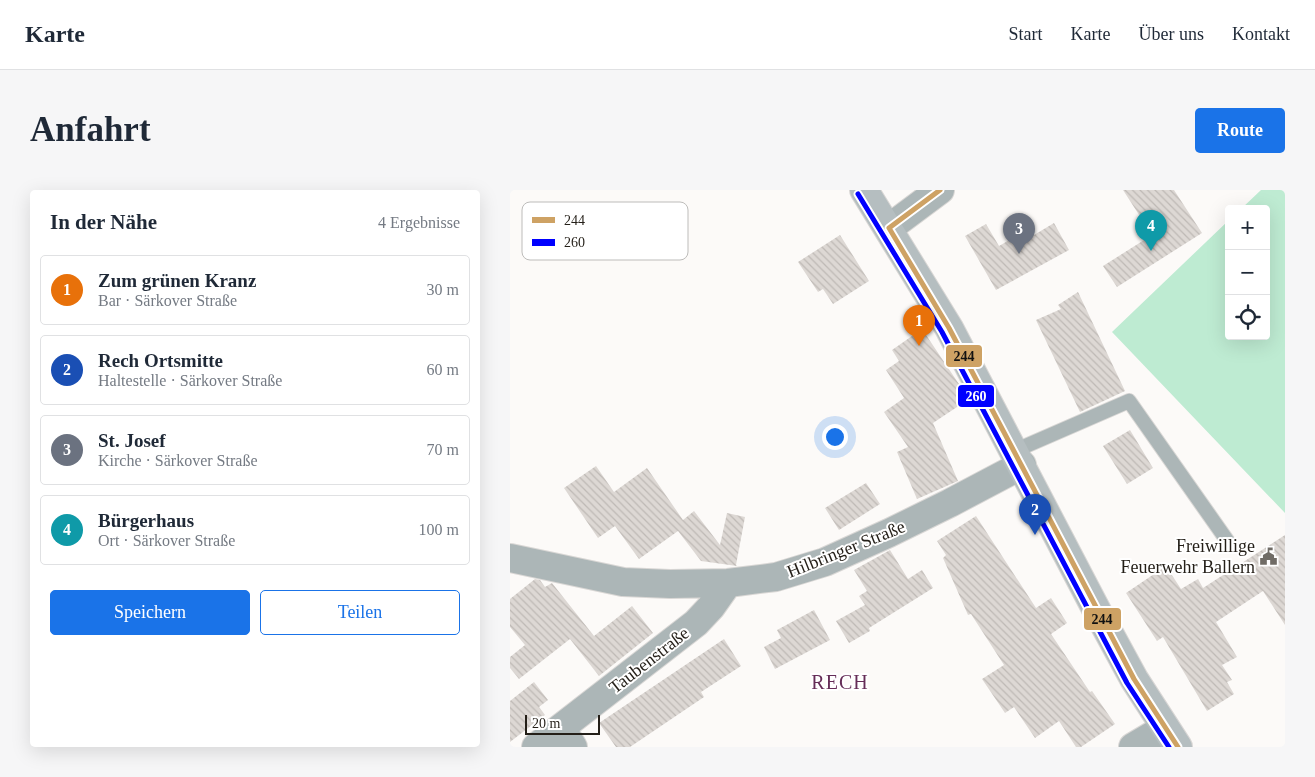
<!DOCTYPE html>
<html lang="de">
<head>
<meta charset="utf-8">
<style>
  :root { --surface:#fff; --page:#f6f6f7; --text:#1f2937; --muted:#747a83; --line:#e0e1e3; --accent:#1a73e8 }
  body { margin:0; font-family:"Times New Roman",serif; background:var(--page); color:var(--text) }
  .controls { position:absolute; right:15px; top:15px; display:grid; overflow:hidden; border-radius:5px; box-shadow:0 5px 20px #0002 }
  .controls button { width:45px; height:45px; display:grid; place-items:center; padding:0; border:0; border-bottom:1px solid var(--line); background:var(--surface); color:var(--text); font:25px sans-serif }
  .scale { position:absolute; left:15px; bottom:12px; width:75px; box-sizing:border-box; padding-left:5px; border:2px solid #241f18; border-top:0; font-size:14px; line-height:18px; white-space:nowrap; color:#241f18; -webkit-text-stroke:4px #fff; paint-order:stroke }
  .you { position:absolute; left:324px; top:246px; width:18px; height:18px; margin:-12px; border:4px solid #fff; border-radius:50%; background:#1a73e8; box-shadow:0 0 0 8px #1a73e833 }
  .badge { display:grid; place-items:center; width:32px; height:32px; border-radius:50%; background:var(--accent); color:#fff; font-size:16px; font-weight:700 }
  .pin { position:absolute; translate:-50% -41px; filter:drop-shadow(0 1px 2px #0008) }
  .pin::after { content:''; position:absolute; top:26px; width:18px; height:15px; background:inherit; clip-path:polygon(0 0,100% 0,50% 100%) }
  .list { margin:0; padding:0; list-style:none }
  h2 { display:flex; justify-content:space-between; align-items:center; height:65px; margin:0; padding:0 20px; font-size:21px }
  h2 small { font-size:16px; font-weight:400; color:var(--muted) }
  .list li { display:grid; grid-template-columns:32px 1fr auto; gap:15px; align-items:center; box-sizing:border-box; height:70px; margin:0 10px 10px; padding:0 10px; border:1px solid var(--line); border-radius:5px }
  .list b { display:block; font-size:19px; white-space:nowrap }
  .list p { margin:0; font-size:16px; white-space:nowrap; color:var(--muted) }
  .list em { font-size:16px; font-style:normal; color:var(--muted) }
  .actions { display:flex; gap:10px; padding:15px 20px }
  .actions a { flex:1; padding:11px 0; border:1px solid var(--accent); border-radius:5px; text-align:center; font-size:18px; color:var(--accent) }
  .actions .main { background:var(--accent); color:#fff }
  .icon { flex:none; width:28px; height:28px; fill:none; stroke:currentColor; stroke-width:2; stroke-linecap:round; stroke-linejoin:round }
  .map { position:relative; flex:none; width:775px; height:557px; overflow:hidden; border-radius:5px }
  header { display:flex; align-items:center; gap:30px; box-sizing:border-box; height:70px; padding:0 25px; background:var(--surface); border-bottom:1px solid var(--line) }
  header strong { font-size:24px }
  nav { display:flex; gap:28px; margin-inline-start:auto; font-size:18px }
  .intro { display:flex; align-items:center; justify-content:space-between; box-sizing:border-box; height:120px; padding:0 30px }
  h1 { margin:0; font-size:35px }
  .button { padding:12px 22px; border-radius:5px; background:var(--accent); color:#fff; font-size:18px; font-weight:700 }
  main { display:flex; gap:30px; padding:0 30px }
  aside { flex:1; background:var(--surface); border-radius:5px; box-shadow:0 5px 20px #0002 }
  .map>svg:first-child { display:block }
  .grass { fill:#beebd2 }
  .building { fill:url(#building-back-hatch) }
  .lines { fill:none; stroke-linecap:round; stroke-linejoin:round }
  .service-casing { stroke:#d9d7d5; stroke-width:16 }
  .minor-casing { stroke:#d9d7d5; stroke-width:30 }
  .secondary-casing { stroke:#d9d7d5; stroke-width:30 }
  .service { stroke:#acb6b7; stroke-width:14 }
  .minor { stroke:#acb6b7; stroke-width:28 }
  .secondary { stroke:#b5bec0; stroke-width:28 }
  .bus-1-casing { stroke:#fff; stroke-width:9 }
  .bus-2-casing { stroke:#fff; stroke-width:9 }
  .bus-1 { stroke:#cea264; stroke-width:5 }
  .bus-2 { stroke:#00f; stroke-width:5 }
  .labels { text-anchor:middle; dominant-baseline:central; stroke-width:4; stroke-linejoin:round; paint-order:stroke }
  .poi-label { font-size:18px; fill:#241f18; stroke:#fff; text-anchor:end }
  .street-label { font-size:18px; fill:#241f18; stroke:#fff }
  .quarter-label { font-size:20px; letter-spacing:1px; fill:#652d58; stroke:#fff }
  .key { fill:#fff; stroke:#bdbcba; stroke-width:1 }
  .key-label { font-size:14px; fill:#241f18 }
  .line-badge { stroke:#fff; stroke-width:2 }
  .badge-label { font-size:14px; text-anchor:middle; font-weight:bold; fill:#fff }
  .pale-badge-label { font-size:14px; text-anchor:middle; font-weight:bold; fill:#111 }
</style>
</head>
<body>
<header>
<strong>Karte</strong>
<nav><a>Start</a><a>Karte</a><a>Über uns</a><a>Kontakt</a></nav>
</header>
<div class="intro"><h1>Anfahrt</h1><a class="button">Route</a></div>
<main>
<aside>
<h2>In der Nähe<small>4 Ergebnisse</small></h2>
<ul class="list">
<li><span class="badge" style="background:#e8710a">1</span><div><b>Zum grünen Kranz</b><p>Bar · Särkover Straße</p></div><em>30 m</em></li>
<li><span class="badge" style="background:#1a4fb4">2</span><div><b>Rech Ortsmitte</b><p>Haltestelle · Särkover Straße</p></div><em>60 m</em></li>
<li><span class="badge" style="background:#6b7280">3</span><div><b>St. Josef</b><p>Kirche · Särkover Straße</p></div><em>70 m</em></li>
<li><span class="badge" style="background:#0f9aa8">4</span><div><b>Bürgerhaus</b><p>Ort · Särkover Straße</p></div><em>100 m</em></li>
</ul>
<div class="actions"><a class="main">Speichern</a><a>Teilen</a></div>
</aside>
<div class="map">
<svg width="775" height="557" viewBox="0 0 775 557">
  <defs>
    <pattern id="building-back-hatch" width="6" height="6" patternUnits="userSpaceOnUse" patternTransform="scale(1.25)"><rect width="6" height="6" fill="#ddd8d4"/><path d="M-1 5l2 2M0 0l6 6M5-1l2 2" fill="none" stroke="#beb9b5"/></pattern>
  </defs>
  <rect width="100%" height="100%" fill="#fcfaf8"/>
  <path class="grass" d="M 751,0 L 775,0 L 775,323 L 602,142 L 719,30 L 719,146 L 756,146 L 756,19 L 731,19 Z"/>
  <path class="building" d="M 613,0 L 664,0 L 692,43 L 607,97 L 593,76 L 642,45 Z
    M 544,33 L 559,60 L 486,100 L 455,46 L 476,34 L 489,56 L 520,38 L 524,45 Z
    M 330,45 L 359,91 L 323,114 L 313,99 L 308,102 L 288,72 Z
    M 568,102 L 615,201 L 570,222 L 526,130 L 551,119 L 548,115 Z
    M 412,139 L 459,209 L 423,233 L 448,291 L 407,309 L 387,262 L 398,257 L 374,222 L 394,208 L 376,180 L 389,171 L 382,160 Z
    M 620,240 L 643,278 L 617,294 L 593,256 Z
    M 86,276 L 104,302 L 137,278 L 173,330 L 184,321 L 210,355 L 217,323 L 235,327 L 226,375 L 227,376 L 191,371 L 168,341 L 129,369 L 105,336 L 88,348 L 54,298 Z
    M 356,293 L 370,314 L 329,340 L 315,318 Z
    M 466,326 L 526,418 L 541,408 L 557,433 L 541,444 L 580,502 L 582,501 L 605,534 L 571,557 L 566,557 L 549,531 L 525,548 L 504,517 L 495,523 L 472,489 L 494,475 L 461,424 L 458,425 L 433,368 L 436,365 L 427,351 Z
    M 775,345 L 775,435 L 753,401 L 706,432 L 727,467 L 712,475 L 722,490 L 717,492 L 724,504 L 697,521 L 653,447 L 647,451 L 616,403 L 656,376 L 671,399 L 688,389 L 693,398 Z
    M 380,360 L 398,389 L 412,380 L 423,398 L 359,438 L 360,441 L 339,453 L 326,431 L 355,415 L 349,406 L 357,401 L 344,380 Z
    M 25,389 L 30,390 L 35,397 L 42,393 L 84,446 L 122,416 L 143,443 L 89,486 L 60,449 L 9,489 L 0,478 L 0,467 L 15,455 L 0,437 L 0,409 Z
    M 304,420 L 320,450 L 265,479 L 254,457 L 271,448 L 267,440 Z
    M 214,449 L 231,476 L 191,502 L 194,507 L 120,557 L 106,557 L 89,533 Z
    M 24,492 L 38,510 L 29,517 L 35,525 L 0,552 L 0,511 Z"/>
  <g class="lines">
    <defs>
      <path id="service" d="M 504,261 L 619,211 L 721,356"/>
      <path id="minor" d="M 379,38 L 430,0
        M 0,368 L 113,392 L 160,394 L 218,393 L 266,387 L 315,372 L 379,343 L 440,313 L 512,275
        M 51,538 L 63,557
        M 26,557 L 186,433 L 201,417 L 218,393
        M 623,557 L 655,538"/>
      <path id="secondary" d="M 354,0 L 439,138 L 587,421 L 624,489 L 668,557"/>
    </defs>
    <use href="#service" class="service-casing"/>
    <use href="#minor" class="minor-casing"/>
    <use href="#secondary" class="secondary-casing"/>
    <use href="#service" class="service"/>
    <use href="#minor" class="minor"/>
    <use href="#secondary" class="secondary"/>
    <defs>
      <path id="bus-1" d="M 379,38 L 439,138 L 624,489 L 668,557
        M 379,38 L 430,0"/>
      <path id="bus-2" d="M 348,4 L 432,142 L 617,493 L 659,557"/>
    </defs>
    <use href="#bus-1" class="bus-1-casing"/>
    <use href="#bus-2" class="bus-2-casing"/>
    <use href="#bus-1" class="bus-1"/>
    <use href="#bus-2" class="bus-2"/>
  </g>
  <defs>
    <symbol id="civic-bare" viewBox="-9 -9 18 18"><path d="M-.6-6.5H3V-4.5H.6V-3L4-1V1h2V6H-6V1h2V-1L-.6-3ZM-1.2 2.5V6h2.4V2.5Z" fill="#706c66" stroke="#fff" stroke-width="2.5" paint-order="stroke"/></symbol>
  </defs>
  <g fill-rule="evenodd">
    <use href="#civic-bare" x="746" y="354" width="25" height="25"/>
  </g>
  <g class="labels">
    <g class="poi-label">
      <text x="745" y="356">Freiwillige<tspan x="745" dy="21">Feuerwehr Ballern</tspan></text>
    </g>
    <g class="street-label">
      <text transform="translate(336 359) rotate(-22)">Hilbringer Straße</text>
      <text transform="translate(139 470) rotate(-38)">Taubenstraße</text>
    </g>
    <g class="quarter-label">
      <text x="330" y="492">RECH</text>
    </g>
  </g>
  <rect x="12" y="12" width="166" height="58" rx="8" class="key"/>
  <rect x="22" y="27" width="23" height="6" fill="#cea264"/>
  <rect x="22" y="49" width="23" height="7" fill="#00f"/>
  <g class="key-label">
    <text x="54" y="35">244</text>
    <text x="54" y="57">260</text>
  </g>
  <g class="line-badge">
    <rect x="435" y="154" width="38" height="24" rx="5" fill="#cea264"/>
    <rect x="447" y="194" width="38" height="24" rx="5" fill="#00f"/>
    <rect x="573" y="417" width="39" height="24" rx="5" fill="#cea264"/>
  </g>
  <g class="badge-label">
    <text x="466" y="211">260</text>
  </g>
  <g class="pale-badge-label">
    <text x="454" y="171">244</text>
    <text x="592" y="434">244</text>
  </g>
</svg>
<div class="controls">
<button>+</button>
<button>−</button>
<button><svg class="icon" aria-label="locate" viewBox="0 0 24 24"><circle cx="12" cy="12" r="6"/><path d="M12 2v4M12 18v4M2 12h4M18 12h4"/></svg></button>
</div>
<div class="scale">20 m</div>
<div class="you"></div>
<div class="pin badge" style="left:409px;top:156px;background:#e8710a">1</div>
<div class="pin badge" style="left:525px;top:345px;background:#1a4fb4">2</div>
<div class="pin badge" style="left:509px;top:64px;background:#6b7280">3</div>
<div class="pin badge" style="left:641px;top:61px;background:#0f9aa8">4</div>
</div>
</main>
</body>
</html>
